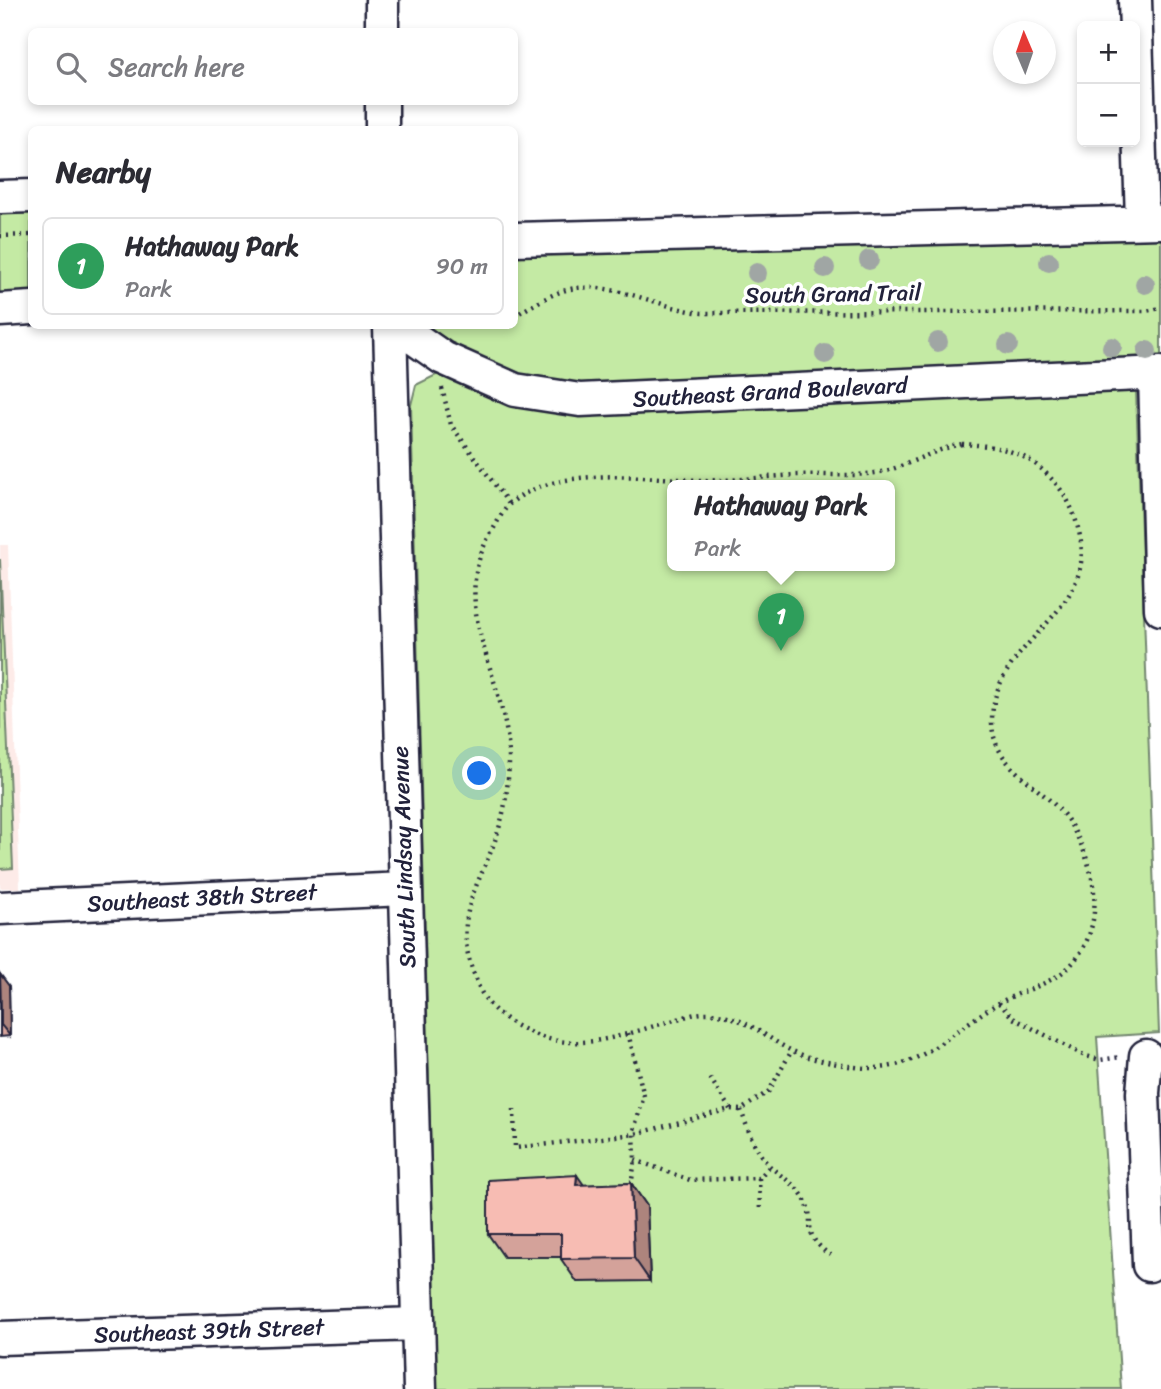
<!DOCTYPE html>
<html lang="en">
<head>
<meta charset="utf-8">
<style>
  :root { --surface:#fff; --page:#f7f7f7; --text:#2b2b33; --muted:#7c7c81; --line:#e1e1e2; --accent:#d1495b }
  body { margin:0; font-family:Sriracha,sans-serif; background:var(--page); color:var(--text) }
  .controls { position:absolute; right:21px; top:21px; display:grid; overflow:hidden; border-radius:10px; box-shadow:0 4px 10px #0003 }
  .controls button { width:63px; height:63px; display:grid; place-items:center; padding:0; border:0; border-bottom:2px solid var(--line); background:var(--surface); color:var(--text); font:35px sans-serif }
  .compass { position:absolute; left:993px; top:21px; width:63px; height:63px; border-radius:50%; background:var(--surface); box-shadow:0 4px 10px #0003; rotate:358deg }
  .you { position:absolute; left:480px; top:774px; width:24px; height:24px; margin:-18px; border:5px solid #fff; border-radius:50%; background:#1a73e8; box-shadow:0 0 0 10px #1a73e833 }
  .badge { display:grid; place-items:center; width:46px; height:46px; border-radius:50%; background:var(--accent); color:#fff; font-size:23px; font-weight:700 }
  .pin { position:absolute; translate:-50% -58px; filter:drop-shadow(0 2px 4px #0008) }
  .pin::after { content:''; position:absolute; top:37px; width:24px; height:21px; background:inherit; clip-path:polygon(0 0,100% 0,50% 100%) }
  .popup { position:absolute; left:667px; top:480px; width:228px; height:91px; box-sizing:border-box; display:grid; place-content:center; border-radius:10px; background:var(--surface); filter:drop-shadow(0 2px 5px #0005); font-size:23px; white-space:nowrap; color:var(--muted) }
  .popup b { font-size:26px; color:var(--text) }
  .popup::after { content:''; position:absolute; left:50%; top:100%; margin-left:-14px; border:14px solid transparent; border-top-color:var(--surface) }
  .list { margin:0; padding:0; list-style:none }
  h2 { display:flex; justify-content:space-between; align-items:center; height:91px; margin:0; padding:0 28px; font-size:30px }
  h2 small { font-size:23px; font-weight:400; color:var(--muted) }
  .list li { display:grid; grid-template-columns:46px 1fr auto; gap:21px; align-items:center; box-sizing:border-box; height:98px; margin:0 14px 14px; padding:0 14px; border:2px solid var(--line); border-radius:10px }
  .list b { display:block; font-size:26px; white-space:nowrap }
  .list p { margin:0; font-size:23px; white-space:nowrap; color:var(--muted) }
  .list em { font-size:23px; font-style:normal; color:var(--muted) }
  .icon { flex:none; width:38px; height:38px; fill:none; stroke:currentColor; stroke-width:2; stroke-linecap:round; stroke-linejoin:round }
  .map { position:relative; flex:none; width:1161px; height:1389px; overflow:hidden }
  .search { position:absolute; background:var(--surface); box-shadow:0 4px 10px #0003; left:28px; top:28px; width:490px; height:77px; display:flex; align-items:center; gap:18px; box-sizing:border-box; padding:0 24px; border-radius:10px; color:var(--muted); font-size:26px }
  .panel { position:absolute; background:var(--surface); box-shadow:0 4px 10px #0003; left:28px; top:126px; width:490px; height:203px; border-radius:10px }
  .map>svg:first-child { display:block }
  .built { fill:#fdebe8 }
  .green { fill:#c4eaa4; stroke:#738670; stroke-width:2; fill-rule:evenodd }
  .lines { fill:none; stroke-linecap:round; stroke-linejoin:round }
  .minor-casing { stroke:#22223b; stroke-width:37 }
  .path { stroke:#22223b; stroke-width:4.5; stroke-dasharray:2 5; stroke-linecap:butt }
  .minor { stroke:#fff; stroke-width:32 }
  .tree { fill:#a0a6a4 }
  .wall { fill:#d4a29a; stroke:#22223b; stroke-width:2 }
  .shaded-wall { fill:#ad847d; stroke:#22223b; stroke-width:2 }
  .building { fill:#f7bcb3; stroke:#22223b; stroke-width:2 }
  .labels { text-anchor:middle; dominant-baseline:central; stroke-width:7; stroke-linejoin:round; paint-order:stroke }
  .street-label { font-size:23px; fill:#22223b; stroke:#fff }
</style>
</head>
<body>
<div class="map">
<svg width="1161" height="1389" viewBox="0 0 1161 1389">
  <rect width="100%" height="100%" fill="#fff"/>
  <filter id="ink" filterUnits="userSpaceOnUse"><feTurbulence type="fractalNoise" baseFrequency=".0143" numOctaves="2"/><feDisplacementMap in="SourceGraphic" scale="14" xChannelSelector="R" yChannelSelector="G"/><feConvolveMatrix kernelMatrix="1 2 1 2 8 2 1 2 1" color-interpolation-filters="sRGB"/></filter>
  <g filter="url(#ink)">
    <path class="built" d="M 0,545 L 8,545 L 20,888 L 0,888 Z"/>
    <path class="green" d="M 31,213 L 31,297 L 0,298 L 0,214 Z
      M 1161,236 L 1161,362 L 582,387 C 529,379 461,369 425,326 L 514,326 L 515,254 Z
      M 440,373 L 503,402 L 577,414 L 1136,391 L 1159,1033 L 1097,1037 L 1121,1389 L 437,1389 L 411,405 L 416,385 ZM 672,485 L 890,485 L 890,565 L 672,565 Z
      M 0,559 L 13,868 L 0,869 Z"/>
    <g class="lines">
      <defs>
        <path id="minor" d="M 382,0 L 382,32
          M 1135,0 L 1142,221
          M 382,102 L 382,130
          M 0,197 L 32,196
          M 514,239 L 1161,222
          M 0,310 L 32,308
          M 390,326 L 420,1389
          M 397,326 L 443,358 L 515,390 L 580,400 L 1161,373
          M 1155,374 L 1161,609
          M 0,908 L 404,889
          M 1146,1056 L 1143,1093 L 1149,1265
          M 0,1338 L 417,1324"/>
      </defs>
      <use href="#minor" class="minor-casing"/>
      <path class="path" d="M 0,236 L 32,235
        M 514,316 C 530,307 547,296 563,291 C 605,277 658,308 702,313 L 1146,311 L 1161,308
        M 442,388 L 451,425 L 509,504
        M 962,444 C 1007,446 1033,454 1061,490 C 1071,504 1075,516 1079,532 C 1100,615 991,640 992,722 C 993,770 1043,785 1067,819 C 1094,860 1108,917 1076,959 C 1056,985 1023,989 997,1004 C 941,1037 915,1080 843,1065 C 820,1061 798,1056 778,1043 C 756,1029 732,1012 705,1013 C 694,1013 682,1018 671,1021 C 622,1035 576,1055 527,1031 C 510,1023 493,1012 483,995 C 479,989 477,981 474,974 C 449,910 486,880 501,821 C 506,804 508,782 509,764 C 510,723 493,681 482,641 C 471,601 470,567 492,531 C 498,522 503,509 511,503 C 558,464 647,479 702,480 C 733,481 764,477 795,475 C 821,474 849,477 875,473 C 904,469 930,450 962,444 Z
        M 999,1003 L 1013,1018 L 1083,1055 L 1100,1060 L 1121,1057
        M 628,1033 L 644,1096 L 634,1130 L 635,1160 L 631,1186
        M 710,1078 L 730,1109
        M 514,1109 L 515,1148 L 635,1134 L 730,1109 L 741,1110 L 769,1091 L 791,1052
        M 741,1110 C 748,1130 756,1154 772,1168 C 783,1178 797,1185 804,1198 C 818,1225 798,1231 830,1255
        M 635,1160 L 690,1180 L 759,1178 L 769,1167
        M 759,1178 L 760,1212"/>
      <use href="#minor" class="minor"/>
    </g>
    <g class="tree">
      <circle cx="869" cy="260" r="10"/>
      <circle cx="1049" cy="262" r="10"/>
      <circle cx="825" cy="268" r="10"/>
      <circle cx="757" cy="273" r="10"/>
      <circle cx="1145" cy="284" r="10"/>
      <circle cx="938" cy="342" r="10"/>
      <circle cx="1008" cy="345" r="10"/>
      <circle cx="1112" cy="347" r="10"/>
      <circle cx="1147" cy="351" r="10"/>
      <circle cx="825" cy="354" r="10"/>
    </g>
    <path class="wall" d="M 0,974 L 9,986 L 10,1036 L 0,1037 Z
      M 631,1183 L 647,1206 L 650,1281 L 577,1282 L 561,1259 L 561,1257 L 504,1257 L 488,1234 L 584,1185 Z"/>
    <path class="shaded-wall" d="M 0,974 L 9,986 L 10,1036 L 1,1025 Z
      M 577,1175 L 593,1198 L 576,1185 Z
      M 631,1183 L 647,1206 L 650,1281 L 634,1258 Z"/>
    <path class="building" d="M 0,974 L 1,1025 L 0,1025 Z
      M 577,1175 L 576,1185 L 631,1183 L 634,1258 L 561,1259 L 561,1234 L 488,1234 L 488,1180 Z"/>
  </g>
  <g class="labels">
    <g class="street-label">
      <text transform="translate(833 294) rotate(-1)">South Grand Trail</text>
      <text transform="translate(770 392) rotate(-3)">Southeast Grand Boulevard</text>
      <text transform="translate(404 857) rotate(-92)">South Lindsay Avenue</text>
      <text transform="translate(202 898) rotate(-3)">Southeast 38th Street</text>
      <text transform="translate(209 1331) rotate(-2)">Southeast 39th Street</text>
    </g>
  </g>
</svg>
<div class="controls">
<button>+</button>
<button>−</button>
</div>
<svg class="compass" viewBox="-18 -18 36 36"><path d="M0-13l5 13h-10z" fill="#e53935"/><path d="M0 13l5-13h-10z" fill="#7c7c81"/></svg>
<div class="you"></div>
<div class="pin badge" style="left:781px;top:651px;background:#2e9e5b">1</div>
<div class="popup"><b>Hathaway Park</b>Park</div>
<div class="search"><svg class="icon" aria-label="search" viewBox="0 0 24 24"><circle cx="10" cy="10" r="6"/><path d="M15 15l6 6"/></svg>Search here</div>
<section class="panel">
<h2>Nearby<small></small></h2>
<ul class="list">
<li><span class="badge" style="background:#2e9e5b">1</span><div><b>Hathaway Park</b><p>Park</p></div><em>90 m</em></li>
</ul>
</section>
</div>
</body>
</html>
